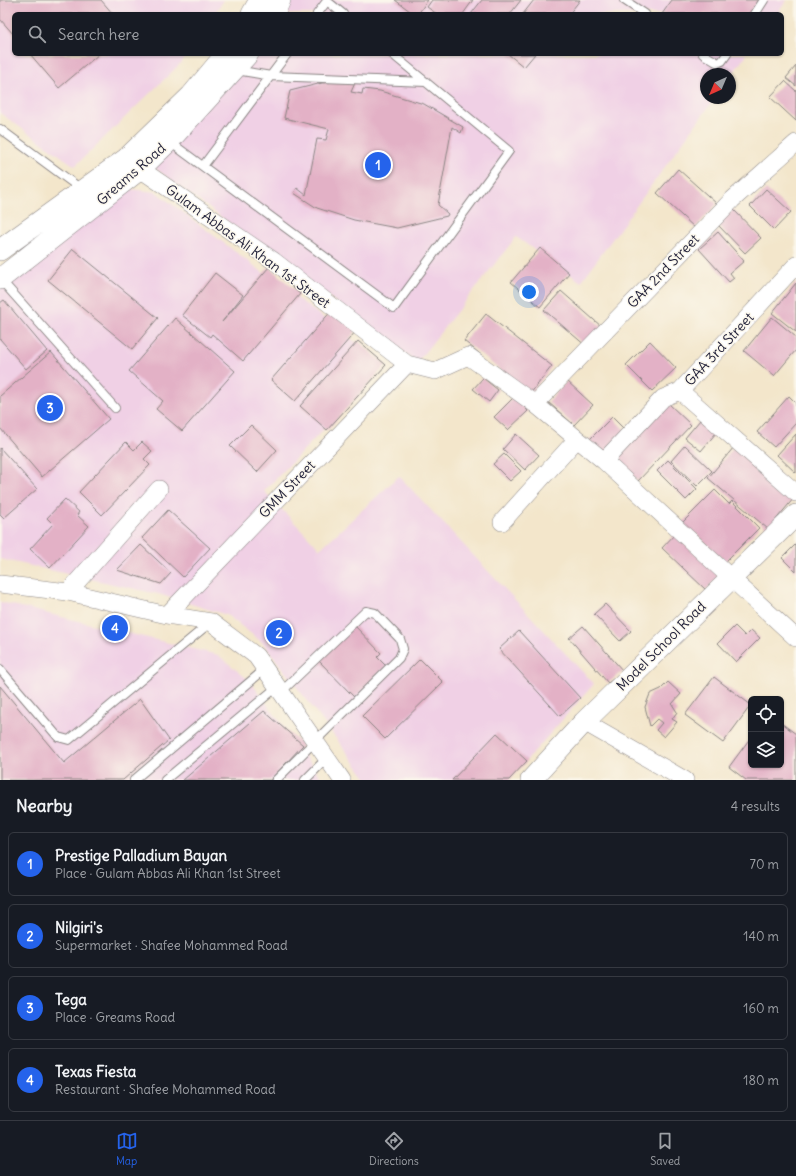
<!DOCTYPE html>
<html lang="en">
<head>
<meta charset="utf-8">
<style>
  :root { --surface:#171b24; --page:#20242c; --text:#f1f3f6; --muted:#9ea1a6; --line:#363941; --accent:#2563eb }
  body { margin:0; font-family:Delius,sans-serif; background:var(--page); color:var(--text) }
  .controls { position:absolute; right:12px; bottom:12px; display:grid; overflow:hidden; border-radius:6px; box-shadow:0 1px 3px #0004 }
  .controls button { width:36px; height:36px; display:grid; place-items:center; padding:0; border:0; border-bottom:1px solid var(--line); background:var(--surface); color:var(--text); font:20px sans-serif }
  .compass { position:absolute; left:700px; top:68px; width:36px; height:36px; border-radius:50%; background:var(--surface); box-shadow:0 1px 3px #0004; rotate:224deg }
  .you { position:absolute; left:529px; top:292px; width:14px; height:14px; margin:-10px; border:3px solid #fff; border-radius:50%; background:#1a73e8; box-shadow:0 0 0 6px #1a73e833 }
  .badge { display:grid; place-items:center; width:26px; height:26px; border-radius:50%; background:var(--accent); color:#fff; font-size:13px; font-weight:700 }
  .pin { position:absolute; translate:-50% -50%; border:2px solid #fff; box-shadow:0 1px 4px #0006 }
  .list { margin:0; padding:0; list-style:none }
  h2 { display:flex; justify-content:space-between; align-items:center; height:52px; margin:0; padding:0 16px; font-size:17px }
  h2 small { font-size:13px; font-weight:400; color:var(--muted) }
  .list li { display:grid; grid-template-columns:26px 1fr auto; gap:12px; align-items:center; box-sizing:border-box; height:64px; margin:0 8px 8px; padding:0 8px; border:1px solid var(--line); border-radius:6px }
  .list b { display:block; font-size:15px; white-space:nowrap }
  .list p { margin:0; font-size:13px; white-space:nowrap; color:var(--muted) }
  .list em { font-size:13px; font-style:normal; color:var(--muted) }
  .icon { flex:none; width:22px; height:22px; fill:none; stroke:currentColor; stroke-width:2; stroke-linecap:round; stroke-linejoin:round }
  .map { position:relative; flex:none; width:796px; height:780px; overflow:hidden }
  .search { position:absolute; background:var(--surface); box-shadow:0 1px 3px #0004; left:12px; right:12px; top:12px; height:44px; display:flex; align-items:center; gap:10px; box-sizing:border-box; padding:0 14px; border-radius:6px; color:var(--muted); font-size:15px }
  .sheet { height:340px; background:var(--surface) }
  nav { display:flex; justify-content:space-around; align-items:center; box-sizing:border-box; height:56px; border-top:1px solid var(--line); background:var(--surface); font-size:11px; color:var(--muted) }
  nav a { display:grid; justify-items:center; gap:2px }
  nav .on { color:var(--accent) }
  .map>svg:first-child { display:block }
  .built { fill:#f0d0e5 }
  .building { fill:#e3b1c6 }
  .lines { fill:none; stroke-linecap:round; stroke-linejoin:round }
  .service-casing { stroke:#8a8483; stroke-width:10 }
  .minor-casing { stroke:#8a8483; stroke-width:18 }
  .tertiary-casing { stroke:#8a8483; stroke-width:22 }
  .service { stroke:#fff; stroke-width:8 }
  .minor { stroke:#fff; stroke-width:17 }
  .tertiary { stroke:#fff; stroke-width:21 }
  .labels { text-anchor:middle; dominant-baseline:central; stroke-width:3; stroke-linejoin:round; paint-order:stroke }
  .street-label { font-size:14px; fill:#22223b; stroke:#fbf7ec }
</style>
</head>
<body>
<div class="map">
<svg width="796" height="780" viewBox="0 0 796 780">
  <rect width="100%" height="100%" fill="#fbf7ec"/>
  <filter id="ink" filterUnits="userSpaceOnUse"><feTurbulence type="fractalNoise" baseFrequency=".025" numOctaves="2"/><feDisplacementMap in="SourceGraphic" scale="8" xChannelSelector="R" yChannelSelector="G"/><feConvolveMatrix kernelMatrix="1 2 1 2 8 2 1 2 1" color-interpolation-filters="sRGB"/></filter>
  <filter id="wash" filterUnits="userSpaceOnUse"><feTurbulence type="fractalNoise" baseFrequency=".012" numOctaves="4" result="noise"/><feDisplacementMap in="SourceGraphic" scale="16" xChannelSelector="R" yChannelSelector="G"/><feGaussianBlur stdDeviation="0.9" result="paint"/><feColorMatrix in="noise" values="0 0 0 0 0 0 0 0 0 0 0 0 0 0 0 0 0 1.4 0 .05"/><feComposite in="paint" operator="in"/></filter>
  <g filter="url(#wash)">
    <rect width="100%" height="100%" fill="#f3e6cb"/>
    <path class="built" d="M 0,0 L 224,0 L 214,14 L 14,14 L 14,54 L 187,54 L 181,63 L 75,166 L 0,113 Z
      M 281,0 L 787,0 L 777,14 L 272,14 Z
      M 243,54 L 747,54 L 730,77 L 730,74 L 706,74 L 706,98 L 715,98 L 581,282 L 516,237 L 417,362 L 148,163 Z
      M 112,187 L 156,192 L 386,365 L 264,491 L 320,549 L 399,476 L 594,684 L 509,780 L 368,780 L 263,643 L 227,615 L 158,594 L 0,559 L 0,270 Z
      M 0,602 L 218,655 L 250,681 L 323,780 L 0,780 Z"/>
    <g id="blocks">
      <path class="building" d="M 0,0 L 101,0 L 113,14 L 14,14 L 14,35 L 0,19 Z
        M 395,0 L 428,0 L 418,14 L 414,14 Z
        M 432,0 L 473,0 L 463,14 L 437,14 L 427,7 Z
        M 482,0 L 521,0 L 510,14 L 471,14 Z
        M 534,0 L 580,0 L 569,14 L 523,14 Z
        M 672,0 L 759,0 L 750,14 L 662,14 Z
        M 30,54 L 99,54 L 59,88 Z
        M 508,54 L 535,54 L 524,67 Z
        M 796,66 L 796,86 L 786,78 Z
        M 785,81 L 796,91 L 796,121 L 770,97 Z
        M 339,82 L 355,83 L 351,92 L 362,94 L 363,89 L 380,91 L 424,104 L 463,127 L 461,133 L 452,127 L 438,205 L 448,214 L 447,216 L 397,228 L 354,220 L 317,208 L 294,193 L 297,188 L 306,195 L 317,139 L 326,140 L 329,129 L 284,118 L 290,91 L 322,83 Z
        M 678,169 L 717,204 L 695,228 L 657,193 Z
        M 766,189 L 791,212 L 774,230 L 750,206 Z
        M 733,209 L 761,238 L 745,253 L 717,224 Z
        M 718,232 L 744,261 L 730,273 L 734,278 L 729,282 L 699,249 Z
        M 540,248 L 569,273 L 540,307 L 511,282 Z
        M 73,249 L 158,318 L 132,349 L 48,280 Z
        M 269,267 L 300,294 L 243,361 L 212,334 L 210,337 L 182,315 L 215,273 L 243,295 L 222,322 Z
        M 796,283 L 796,332 L 772,313 Z
        M 561,291 L 602,327 L 586,346 L 544,310 Z
        M 4,300 L 47,351 L 26,369 L 0,339 L 0,303 Z
        M 333,309 L 357,330 L 295,401 L 271,380 Z
        M 486,314 L 552,366 L 530,394 L 464,341 Z
        M 772,317 L 796,337 L 796,350 L 774,376 L 744,351 Z
        M 175,318 L 235,371 L 182,431 L 156,409 L 163,401 L 129,371 Z
        M 358,341 L 386,365 L 327,430 L 300,406 Z
        M 650,341 L 676,368 L 652,391 L 626,365 Z
        M 51,352 L 109,419 L 42,477 L 0,428 L 0,396 Z
        M 483,378 L 498,390 L 489,402 L 473,389 Z
        M 567,381 L 593,405 L 574,425 L 548,402 Z
        M 789,396 L 796,403 L 796,423 L 774,447 L 757,432 Z
        M 514,397 L 528,411 L 508,430 L 494,417 Z
        M 668,403 L 691,425 L 638,481 L 615,460 Z
        M 612,417 L 627,432 L 604,455 L 589,440 Z
        M 700,420 L 716,433 L 701,451 L 685,438 Z
        M 251,425 L 277,450 L 257,472 L 230,446 Z
        M 516,434 L 539,455 L 525,470 L 503,449 Z
        M 796,434 L 796,473 L 777,455 Z
        M 126,442 L 134,450 L 142,442 L 152,451 L 144,459 L 150,465 L 102,515 L 79,492 Z
        M 685,445 L 712,471 L 697,486 L 671,461 Z
        M 734,447 L 794,498 L 768,529 L 708,478 Z
        M 0,448 L 37,489 L 4,518 L 0,514 Z
        M 504,454 L 521,471 L 510,481 L 493,464 Z
        M 668,460 L 697,489 L 686,500 L 657,471 Z
        M 715,490 L 729,504 L 732,501 L 759,528 L 725,562 L 695,533 L 692,536 L 680,525 Z
        M 65,499 L 79,512 L 77,515 L 89,526 L 50,568 L 30,549 L 53,524 L 47,518 Z
        M 168,510 L 210,548 L 183,577 L 142,538 Z
        M 675,534 L 719,576 L 706,590 L 662,548 Z
        M 796,544 L 796,572 L 782,558 Z
        M 141,545 L 171,573 L 161,584 L 117,570 Z
        M 605,604 L 631,631 L 620,641 L 594,614 Z
        M 354,625 L 381,653 L 377,657 L 386,666 L 354,697 L 318,660 Z
        M 583,626 L 623,671 L 608,683 L 569,638 Z
        M 735,626 L 745,636 L 751,630 L 760,638 L 736,662 L 718,643 Z
        M 519,631 L 580,698 L 560,716 L 499,649 Z
        M 420,659 L 443,682 L 385,739 L 362,716 Z
        M 714,677 L 751,705 L 723,743 L 685,715 Z
        M 668,682 L 681,694 L 672,704 L 677,712 L 672,719 L 677,722 L 664,737 L 656,730 L 662,723 L 657,719 L 650,726 L 645,707 L 650,694 L 661,689 Z
        M 0,686 L 64,763 L 140,699 L 169,740 L 123,780 L 0,780 Z
        M 264,711 L 303,745 L 270,780 L 183,780 Z
        M 781,723 L 796,734 L 796,780 L 746,780 L 729,767 L 751,737 L 751,765 L 781,765 Z
        M 497,733 L 527,761 L 509,780 L 452,780 Z"/>
    </g>
  </g>
  <g filter="url(#ink)">
    <use href="#blocks" fill-opacity="0" stroke="#8a8483" stroke-width="1"/>
    <g class="lines">
      <defs>
        <path id="service" d="M 624,0 L 645,14
          M 317,14 L 327,1 L 343,14
          M 755,14 L 764,0
          M 703,54 L 718,63 L 722,61 L 727,54
          M 236,70 L 271,76 L 426,82
          M 0,129 L 81,189
          M 170,142 L 394,308 L 509,151 L 392,54
          M 203,166 L 287,54
          M 1,280 L 115,408
          M 0,669 L 58,737 L 69,740 L 211,622
          M 134,780 L 265,669
          M 165,780 L 277,687
          M 276,780 L 399,658 L 403,649 L 400,639 L 375,613 L 366,611 L 281,692
          M 305,780 L 327,758"/>
        <path id="minor" d="M 130,162 L 274,261 L 407,364 L 435,371 L 468,356 L 535,404 L 604,461 L 796,638
          M 680,391 L 796,493
          M 535,404 L 732,200 L 796,143
          M 604,461 L 663,398 L 680,391 L 796,265
          M 502,522 L 577,439
          M 0,584 L 68,592 L 167,615 L 211,622 L 256,656 L 342,780
          M 68,592 L 159,489
          M 167,615 L 407,364
          M 584,722 L 685,780"/>
        <path id="tertiary" d="M 252,14 L 260,0
          M 274,14 L 280,0
          M 0,250 L 126,159 L 191,96 L 226,54
          M 0,279 L 140,169 L 169,141 L 248,54
          M 531,780 L 584,722 L 796,515"/>
      </defs>
      <use href="#service" class="service-casing"/>
      <use href="#minor" class="minor-casing"/>
      <use href="#tertiary" class="tertiary-casing"/>
      <use href="#service" class="service"/>
      <use href="#minor" class="minor"/>
      <use href="#tertiary" class="tertiary"/>
    </g>
  </g>
  <g class="labels">
    <g class="street-label">
      <text transform="translate(131 174) rotate(-41)">Greams Road</text>
      <text transform="translate(248 246) rotate(36)">Gulam Abbas Ali Khan 1st Street</text>
      <text transform="translate(663 271) rotate(-46)">GAA 2nd Street</text>
      <text transform="translate(719 349) rotate(-47)">GAA 3rd Street</text>
      <text transform="translate(287 489) rotate(-46)">GMM Street</text>
      <text transform="translate(661 646) rotate(-45)">Model School Road</text>
    </g>
  </g>
</svg>
<div class="controls">
<button><svg class="icon" aria-label="locate" viewBox="0 0 24 24"><circle cx="12" cy="12" r="6"/><path d="M12 2v4M12 18v4M2 12h4M18 12h4"/></svg></button>
<button><svg class="icon" aria-label="layers" viewBox="0 0 24 24"><path d="M12 4l9 5-9 5-9-5zM3 14l9 5 9-5"/></svg></button>
</div>
<svg class="compass" viewBox="-18 -18 36 36"><path d="M0-13l5 13h-10z" fill="#e53935"/><path d="M0 13l5-13h-10z" fill="#9ea1a6"/></svg>
<div class="you"></div>
<div class="pin badge" style="left:378px;top:165px">1</div>
<div class="pin badge" style="left:279px;top:633px">2</div>
<div class="pin badge" style="left:50px;top:408px">3</div>
<div class="pin badge" style="left:115px;top:628px">4</div>
<div class="search"><svg class="icon" aria-label="search" viewBox="0 0 24 24"><circle cx="10" cy="10" r="6"/><path d="M15 15l6 6"/></svg>Search here</div>
</div>
<section class="sheet">
<h2>Nearby<small>4 results</small></h2>
<ul class="list">
<li><span class="badge">1</span><div><b>Prestige Palladium Bayan</b><p>Place · Gulam Abbas Ali Khan 1st Street</p></div><em>70 m</em></li>
<li><span class="badge">2</span><div><b>Nilgiri's</b><p>Supermarket · Shafee Mohammed Road</p></div><em>140 m</em></li>
<li><span class="badge">3</span><div><b>Tega</b><p>Place · Greams Road</p></div><em>160 m</em></li>
<li><span class="badge">4</span><div><b>Texas Fiesta</b><p>Restaurant · Shafee Mohammed Road</p></div><em>180 m</em></li>
</ul>
</section>
<nav>
<a class="on"><svg class="icon" aria-label="map" viewBox="0 0 24 24"><path d="M3 6l6-2 6 2 6-2v14l-6 2-6-2-6 2zM9 4v14M15 6v14"/></svg>Map</a>
<a><svg class="icon" aria-label="directions" viewBox="0 0 24 24"><path d="M12 3l9 9-9 9-9-9zM9 14v-3h6M13 9l2 2-2 2"/></svg>Directions</a>
<a><svg class="icon" aria-label="saved" viewBox="0 0 24 24"><path d="M7 4h10v16l-5-4-5 4z"/></svg>Saved</a>
</nav>
</body>
</html>
